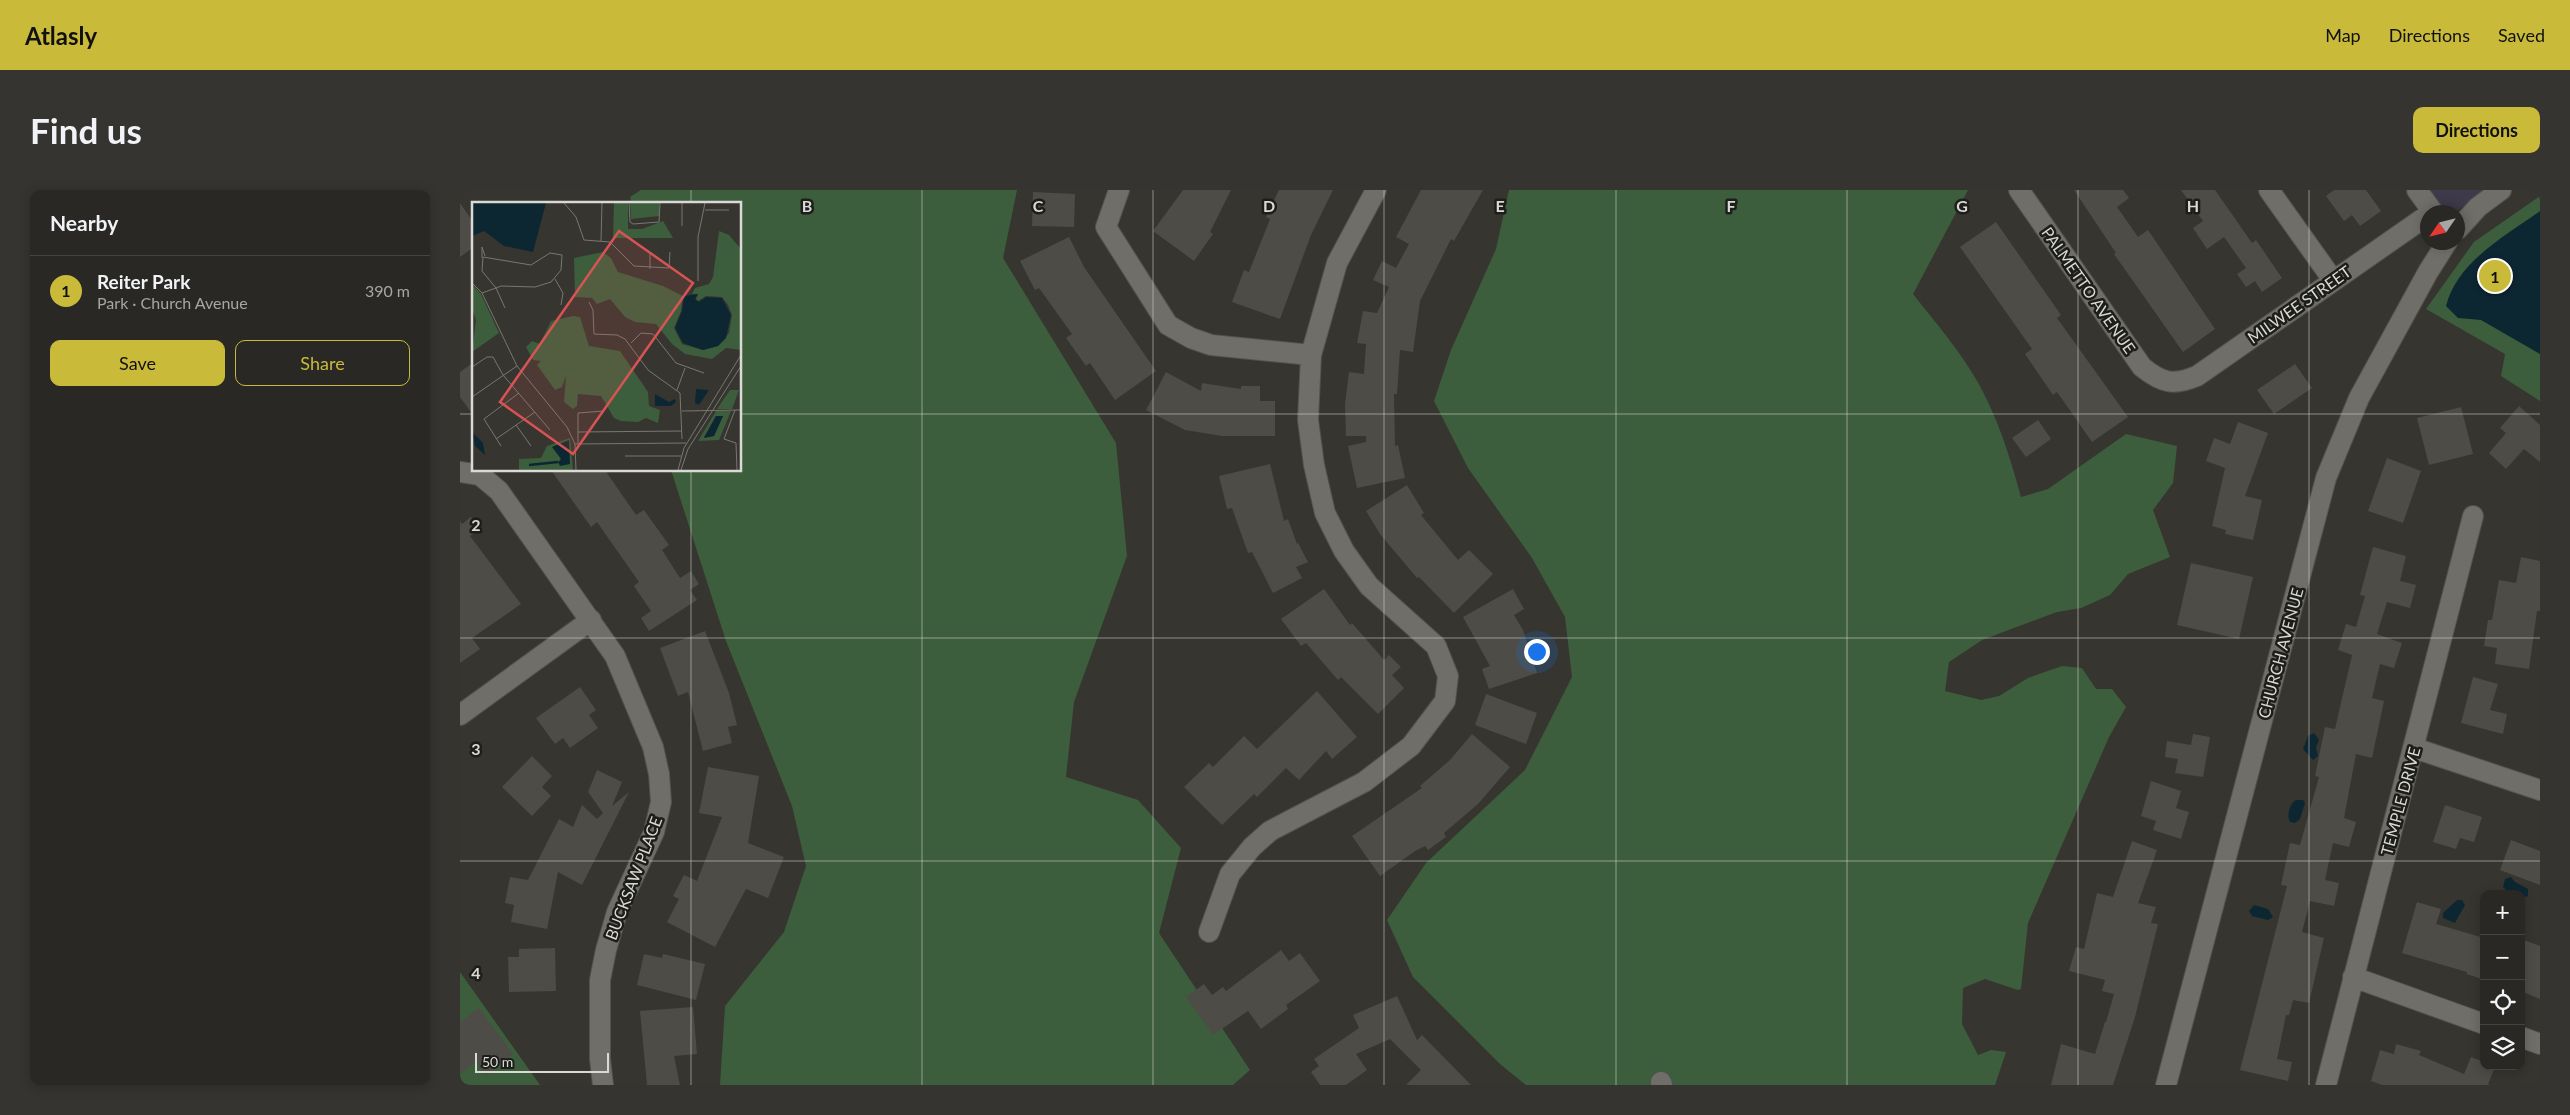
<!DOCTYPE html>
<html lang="en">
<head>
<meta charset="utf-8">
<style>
  :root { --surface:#292824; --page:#353431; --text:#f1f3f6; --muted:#a5a6a6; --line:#454441; --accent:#caba3a }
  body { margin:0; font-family:Lato,sans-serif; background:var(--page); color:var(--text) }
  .controls { position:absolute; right:15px; bottom:15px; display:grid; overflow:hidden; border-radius:10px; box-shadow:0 2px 12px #0003 }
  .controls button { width:45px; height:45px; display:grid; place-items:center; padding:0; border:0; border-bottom:1px solid var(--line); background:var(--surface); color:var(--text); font:25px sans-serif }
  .compass { position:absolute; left:1960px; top:15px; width:45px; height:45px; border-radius:50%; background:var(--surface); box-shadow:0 2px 12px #0003; rotate:235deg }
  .scale { position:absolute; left:15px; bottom:12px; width:134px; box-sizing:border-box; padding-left:5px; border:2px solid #dad9d6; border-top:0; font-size:14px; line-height:18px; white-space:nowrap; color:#dad9d6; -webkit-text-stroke:4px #1d1d1a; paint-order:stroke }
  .you { position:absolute; left:1076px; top:461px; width:18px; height:18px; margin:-12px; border:4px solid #fff; border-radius:50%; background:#1a73e8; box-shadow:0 0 0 8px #1a73e833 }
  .badge { display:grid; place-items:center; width:32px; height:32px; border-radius:50%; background:var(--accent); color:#111; font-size:16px; font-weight:700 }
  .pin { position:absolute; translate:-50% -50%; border:2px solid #fff; box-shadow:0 1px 5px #0006 }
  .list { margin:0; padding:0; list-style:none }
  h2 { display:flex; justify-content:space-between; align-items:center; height:65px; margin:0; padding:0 20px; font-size:21px }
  h2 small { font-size:16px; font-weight:400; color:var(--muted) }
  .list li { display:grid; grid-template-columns:32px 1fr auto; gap:15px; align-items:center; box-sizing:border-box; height:70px; padding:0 20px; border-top:1px solid var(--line) }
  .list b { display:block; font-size:19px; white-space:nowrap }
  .list p { margin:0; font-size:16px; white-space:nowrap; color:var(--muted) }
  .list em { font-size:16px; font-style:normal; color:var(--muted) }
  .actions { display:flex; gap:10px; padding:15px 20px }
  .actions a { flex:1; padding:11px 0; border:1px solid var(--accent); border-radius:10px; text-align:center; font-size:18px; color:var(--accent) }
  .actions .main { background:var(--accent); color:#111 }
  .icon { flex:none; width:28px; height:28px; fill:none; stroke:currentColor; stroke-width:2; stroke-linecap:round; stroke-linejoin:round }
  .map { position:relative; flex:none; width:2080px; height:895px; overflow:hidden; border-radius:10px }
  header { display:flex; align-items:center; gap:30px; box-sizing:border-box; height:70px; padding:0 25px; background:var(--accent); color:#111 }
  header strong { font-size:24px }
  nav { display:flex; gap:28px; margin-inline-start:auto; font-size:18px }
  .intro { display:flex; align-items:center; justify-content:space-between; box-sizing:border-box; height:120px; padding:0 30px }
  h1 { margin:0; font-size:35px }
  .button { padding:12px 22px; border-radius:10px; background:var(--accent); color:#111; font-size:18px; font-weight:700 }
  main { display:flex; gap:30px; padding:0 30px }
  aside { flex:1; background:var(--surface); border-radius:10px; box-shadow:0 2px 12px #0003 }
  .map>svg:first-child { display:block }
  .commercial { fill:#3f3a4b }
  .green { fill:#3c5e3c }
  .water { fill:#0d2732 }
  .building { fill:#4e4c47 }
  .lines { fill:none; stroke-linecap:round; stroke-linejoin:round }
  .minor-casing { stroke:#53524d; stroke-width:22 }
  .minor { stroke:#706e69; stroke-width:20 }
  .grid { fill:none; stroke:#dad9d6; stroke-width:1; stroke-opacity:0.55 }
  .labels { text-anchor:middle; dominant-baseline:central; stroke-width:5; stroke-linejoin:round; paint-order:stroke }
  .street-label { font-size:16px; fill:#dad9d6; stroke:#1d1d1a }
  .inset-river { fill:none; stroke:#0d2732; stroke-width:2.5 }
  .inset-road { fill:none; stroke:#787772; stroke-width:1 }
  .view { fill:#d75454; fill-opacity:0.15; stroke:#d75454; stroke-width:2.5 }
  .inset-edge { fill:none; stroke:#dad9d6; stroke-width:2.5 }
  .grid-label { font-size:16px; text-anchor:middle; font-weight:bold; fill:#dad9d6; stroke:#1d1d1a; stroke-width:5; stroke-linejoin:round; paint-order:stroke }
</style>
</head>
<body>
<header>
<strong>Atlasly</strong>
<nav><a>Map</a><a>Directions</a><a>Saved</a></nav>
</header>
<div class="intro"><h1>Find us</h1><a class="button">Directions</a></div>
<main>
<aside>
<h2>Nearby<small></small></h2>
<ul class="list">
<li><span class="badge">1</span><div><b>Reiter Park</b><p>Park · Church Avenue</p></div><em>390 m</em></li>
</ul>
<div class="actions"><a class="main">Save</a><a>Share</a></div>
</aside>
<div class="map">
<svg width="2080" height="895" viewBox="0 0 2080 895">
  <rect width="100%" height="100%" fill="#373530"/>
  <path class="commercial" d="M 1970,0 L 2026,0 L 1995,22 L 1986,22 Z"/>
  <path class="green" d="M 181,0 L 557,0 L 543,68 L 656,253 L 667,366 L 614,512 L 606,587 L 678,610 L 721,658 L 699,743 L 790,880 L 773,895 L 260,895 L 265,816 L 324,742 L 346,676 L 332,616 L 266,451 L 211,280 L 280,280 L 280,14 L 172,14 L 170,7 Z
    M 1049,0 L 1508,0 L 1453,104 C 1479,137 1509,171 1527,210 C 1542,241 1552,274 1561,307 L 1588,299 L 1666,244 L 1717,256 L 1713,293 L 1693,320 L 1710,367 L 1668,384 L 1650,405 L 1621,418 L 1597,422 L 1522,450 L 1489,472 L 1485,501 L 1521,510 L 1539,506 L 1568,488 L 1602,476 L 1622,478 L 1636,499 L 1652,499 L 1666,517 L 1649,547 L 1568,733 L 1561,799 L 1558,800 L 1525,789 L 1503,798 L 1502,834 L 1518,865 L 1531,860 L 1546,862 L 1535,895 L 1066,895 L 1040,874 L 953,787 L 927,730 L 966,673 L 1065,580 L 1112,487 L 1105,427 L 1072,368 L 1008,278 L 974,211 L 991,160 L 1036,59 Z
    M 2080,6 L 2080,211 L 2041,186 L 2045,164 L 1966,119 L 2014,52 Z
    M 0,782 L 80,895 L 0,895 Z"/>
  <path class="water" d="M 2080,21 L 2080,164 L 2021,130 L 1998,128 L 1986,116 C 1997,72 2045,46 2080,21 Z
    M 1854,543 L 1859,550 L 1856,557 L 1858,566 L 1853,570 L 1843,559 L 1848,546 Z
    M 1836,610 L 1843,610 L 1845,613 L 1840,629 L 1835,633 L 1830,632 C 1826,626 1830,612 1836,610 Z
    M 2051,687 L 2055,692 L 2068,699 L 2068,706 L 2065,707 C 2059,705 2048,703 2043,697 L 2045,689 Z
    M 1997,710 L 2002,710 L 2005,715 L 1995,733 L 1983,728 L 1983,723 Z
    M 1794,715 L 1808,719 L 1813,727 L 1808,730 L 1792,726 L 1789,721 Z"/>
  <path class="building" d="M 723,0 L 771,0 L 750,42 L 753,44 L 734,71 L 693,41 Z
    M 819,0 L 873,0 L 851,45 L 820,129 L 772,112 L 784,80 L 789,82 L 810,29 L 806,27 Z
    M 961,0 L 1023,0 L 994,51 L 991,49 L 960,111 L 953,162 L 940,160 L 937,204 L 934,204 L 935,256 L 938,255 L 945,288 L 897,298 L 888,256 L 906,252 L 906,246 L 886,246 L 885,214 L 889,182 L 904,184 L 906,154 L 897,153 L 903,121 L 917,123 L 929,97 L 913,90 L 922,71 L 936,78 L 949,54 L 936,47 Z
    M 1614,0 L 1663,0 L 1669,8 L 1657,17 L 1678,47 L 1688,40 L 1755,139 L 1723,162 L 1654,64 L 1656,63 Z
    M 1721,0 L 1755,0 L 1792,53 L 1796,50 L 1822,88 L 1802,102 L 1795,91 L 1786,97 L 1777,84 L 1786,78 L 1764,47 L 1747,59 L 1733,38 L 1743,31 Z
    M 1874,0 L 1906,0 L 1921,21 L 1900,36 L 1892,25 L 1884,31 L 1866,6 Z
    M 573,2 L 615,4 L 614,37 L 572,36 Z
    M 0,13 L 14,33 L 14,57 L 0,67 Z
    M 1536,32 L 1601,125 L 1597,128 L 1668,227 L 1632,252 L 1597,202 L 1593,205 L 1565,164 L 1572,159 L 1500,57 Z
    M 609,47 L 624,77 L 696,181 L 655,210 L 630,173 L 626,176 L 606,148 L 612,144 L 579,98 L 575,100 L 560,71 Z
    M 14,172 L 14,226 L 0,207 L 0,182 Z
    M 1835,174 L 1852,198 L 1814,224 L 1797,200 Z
    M 706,182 L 741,201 L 742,193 L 781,199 L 781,196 L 800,196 L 800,211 L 815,211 L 815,246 L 762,246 L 725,240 L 686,220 Z
    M 2059,216 L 2080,235 L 2080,272 L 2064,259 L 2046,279 L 2029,263 L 2046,243 L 2040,238 Z
    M 2001,217 L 2013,264 L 1969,275 L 1957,228 Z
    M 1578,230 L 1591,249 L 1566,267 L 1552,248 Z
    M 1778,232 L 1808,243 L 1785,306 L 1802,310 L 1793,350 L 1765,344 L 1766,340 L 1752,336 L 1765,278 L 1746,271 L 1754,248 L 1770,254 Z
    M 1927,268 L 1961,281 L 1943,333 L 1908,321 Z
    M 810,274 L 824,331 L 828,329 L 837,354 L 838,353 L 848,372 L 836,377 L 842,388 L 813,403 L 792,362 L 788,363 L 772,318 L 767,319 L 759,286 Z
    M 91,280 L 145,280 L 176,325 L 184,320 L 209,355 L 202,360 L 220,388 L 231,381 L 239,394 L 230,400 L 237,410 L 189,441 L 181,428 L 191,421 L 174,396 L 179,392 L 137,332 L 131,337 Z
    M 947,295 L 964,323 L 961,325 L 998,370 L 1009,360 L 1033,384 L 994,423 L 959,387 L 957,388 L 920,344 L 906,321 Z
    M 11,327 L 20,339 L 10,346 L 61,414 L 12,448 L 20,459 L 0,473 L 0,331 L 2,334 Z
    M 1913,357 L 1946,366 L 1940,391 L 1956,395 L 1950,418 L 1927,412 L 1917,444 L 1942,453 L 1934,478 L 1920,474 L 1912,508 L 1924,511 L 1912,568 L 1896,564 L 1884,628 L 1896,632 L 1889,657 L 1873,653 L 1865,690 L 1879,693 L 1874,716 L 1850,711 L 1842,742 L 1864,748 L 1849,813 L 1833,810 L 1829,825 L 1826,825 L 1817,869 L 1832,872 L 1828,891 L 1780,880 L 1827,696 L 1821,695 L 1830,653 L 1840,655 L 1859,587 L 1855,586 L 1865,537 L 1875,539 L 1892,465 L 1878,460 L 1886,434 L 1896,437 L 1905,406 L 1900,405 Z
    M 2061,367 L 2080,371 L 2080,421 L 2077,421 L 2069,479 L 2035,474 L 2037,458 L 2024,456 L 2028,430 L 2032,430 L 2039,390 L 2056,393 Z
    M 1731,373 L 1793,387 L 1779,449 L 1717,435 Z
    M 864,399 L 890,435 L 892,433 L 924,470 L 929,465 L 941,477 L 932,485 L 944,498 L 918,524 L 881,487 L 878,490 L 846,453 L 841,456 L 821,429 Z
    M 1053,399 L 1064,419 L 1054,425 L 1063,440 L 1077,483 L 1029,499 L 1022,479 L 1030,476 L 1003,427 Z
    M 245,441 L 269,503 L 277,535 L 268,537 L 272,553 L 243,561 L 228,502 L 218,506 L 200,458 Z
    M 2013,487 L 2038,494 L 2030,520 L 2047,524 L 2043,544 L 2001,533 Z
    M 120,497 L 136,520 L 129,525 L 138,538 L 110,558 L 103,548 L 95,554 L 76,528 Z
    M 857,501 L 897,547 L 872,569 L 866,561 L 839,590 L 826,578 L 797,607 L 794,604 L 762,635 L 724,597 L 749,573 L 753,577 L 784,546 L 797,559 Z
    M 1026,504 L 1077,523 L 1066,554 L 1015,535 Z
    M 1012,544 L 1050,577 L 1018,614 L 984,643 L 986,647 L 968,660 L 965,656 L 955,661 L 920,686 L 892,646 L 962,598 L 960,596 L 990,570 Z
    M 1733,544 L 1750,547 L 1743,587 L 1715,583 L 1718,569 L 1705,567 L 1707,551 L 1731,555 Z
    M 72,566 L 92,586 L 82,597 L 91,606 L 72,626 L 42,597 Z
    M 248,577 L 299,586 L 288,653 L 324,667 L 308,708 L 286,699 L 255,757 L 207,732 L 219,709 L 213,706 L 224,685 L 237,691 L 262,627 L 239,623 Z
    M 137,580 L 162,592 L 152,616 L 169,602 L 122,695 L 98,682 L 87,739 L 51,732 L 54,715 L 45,713 L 50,687 L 68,690 L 99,629 L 113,637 L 122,615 L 137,629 L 143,623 L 128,602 Z
    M 1691,591 L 1721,601 L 1716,618 L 1729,622 L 1721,649 L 1693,640 L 1696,631 L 1681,626 Z
    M 1985,615 L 2022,627 L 2014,652 L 2000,648 L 1996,659 L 1973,652 Z
    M 2051,650 L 2080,661 L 2080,695 L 2040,680 Z
    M 1672,651 L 1697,660 L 1678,713 L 1696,717 L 1691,733 L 1698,734 L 1675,827 L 1653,895 L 1591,895 L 1601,854 L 1635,864 L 1645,832 L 1646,832 L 1654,804 L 1642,801 L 1645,790 L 1609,781 L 1616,757 L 1624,759 L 1637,703 L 1653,707 Z
    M 1957,712 L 1981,719 L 1976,734 L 2024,748 L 2024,790 L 2007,784 L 2007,782 L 1942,763 Z
    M 2061,749 L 2080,756 L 2080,809 L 2061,801 Z
    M 95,758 L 96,801 L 49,802 L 48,767 L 59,767 L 59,759 Z
    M 821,760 L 829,771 L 840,763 L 860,791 L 826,815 L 828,819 L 801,839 L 788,821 L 753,845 L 726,807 L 744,794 L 752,805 L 763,797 L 766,801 Z
    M 184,764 L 202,768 L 203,764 L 245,774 L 236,810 L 177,795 Z
    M 937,806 L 957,850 L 962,845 L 1011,895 L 946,895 L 961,880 L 930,849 L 896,864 L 907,880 L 886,895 L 860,895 L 851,882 L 859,876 L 854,869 L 899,838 L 893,825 Z
    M 233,817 L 237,864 L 214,866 L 220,895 L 187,895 L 180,821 Z
    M 19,818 L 53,864 L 25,885 L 16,872 L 0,884 L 0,832 Z
    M 1936,854 L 1961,861 L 1959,865 L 2004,884 L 2011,867 L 2024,872 L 2024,876 L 2035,877 L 2028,894 L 2030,895 L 1922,895 L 1911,891 L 1920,860 L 1934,864 Z"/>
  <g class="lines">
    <defs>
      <path id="minor" d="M 659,0 L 646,37 L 708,135 L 731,148 L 751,155 L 851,165
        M 1559,0 L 1682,177 C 1702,193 1713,196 1737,186 L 1968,25
        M 1809,0 L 1873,90
        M 1957,0 L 1973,22
        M 1998,39 L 2018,17 L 2041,0
        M 0,282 L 20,285 L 39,301 L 155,466 L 193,557 L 199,584 L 201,612 L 194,642 L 157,722 L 146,760 L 140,790 L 140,869 L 143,895
        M 0,525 L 131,430
        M 1954,558 L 2080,600
        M 749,742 L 770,684 L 792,657 L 810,641 L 904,592 L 951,556 L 985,511 L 988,486 L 976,456 L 909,396 L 884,361 L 865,323 L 854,275 L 848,230 L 851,165 L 877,73 L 916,0
        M 1893,787 L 2024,834
        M 2061,847 L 2080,854
        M 1201,892 L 1202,895
        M 1706,895 L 1866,288 L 1899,208 L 1968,82 L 1987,52
        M 1866,895 L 2013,326"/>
    </defs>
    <use href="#minor" class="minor-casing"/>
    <use href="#minor" class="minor"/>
  </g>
  <path class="grid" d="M 231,0 L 231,14M 462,0 L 462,895M 693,0 L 693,895M 924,0 L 924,895M 1156,0 L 1156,895M 1387,0 L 1387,895M 1618,0 L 1618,895M 1849,0 L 1849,895M 0,224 L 14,224M 280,224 L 2080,224M 231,280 L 231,895M 0,448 L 2080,448M 0,671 L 2080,671"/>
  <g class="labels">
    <g class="street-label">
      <text transform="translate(1629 100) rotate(55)">PALMETTO AVENUE</text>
      <text transform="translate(1839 114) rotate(-35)">MILWEE STREET</text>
      <text transform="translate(1820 463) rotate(-75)">CHURCH AVENUE</text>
      <text transform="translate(1940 611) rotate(-75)">TEMPLE DRIVE</text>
      <text transform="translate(173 688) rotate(-69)">BUCKSAW PLACE</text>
    </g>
  </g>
  <g transform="translate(12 12)">
    <rect width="269" height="269" fill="#373530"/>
    <path d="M 142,1 L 156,1 L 156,27 L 170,27 L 191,19 L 201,36 L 141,36 ZM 158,1 L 187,1 L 187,14 L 159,17 ZM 247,29 L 257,33 L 269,47 L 269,148 L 254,146 L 240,157 L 213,152 L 200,142 L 184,122 L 163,120 L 153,115 L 138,97 L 125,102 L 120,96 L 103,95 L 102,56 L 131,50 L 139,56 L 146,70 L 191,84 L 211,94 L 209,109 L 202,126 L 210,142 L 231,148 L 246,144 L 257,131 L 260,113 L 256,103 L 250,95 L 234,94 L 226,99 L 224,97 L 226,92 L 220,92 L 223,86 L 237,82 L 241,75 ZM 0,82 L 9,92 L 27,131 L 0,150 L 4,118 L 0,107 ZM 101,114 L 108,115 L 117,144 L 148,149 L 176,190 L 177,204 L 188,208 L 186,221 L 174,216 L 166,220 L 149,219 L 142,216 L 129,194 L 106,192 L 105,204 L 101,207 L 92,200 L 94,174 L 90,185 L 83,188 L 65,163 L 69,159 L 61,158 L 54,145 L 60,139 L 68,142 L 79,119 ZM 258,188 L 267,188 L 260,207 L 245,207 ZM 244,209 L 259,209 L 247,238 L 226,239 ZM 244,214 L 251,214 L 242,234 L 232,235 ZM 98,236 L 101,268 L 47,268 L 47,257 L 69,256 L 75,244 Z" fill="#3c5e3c" fill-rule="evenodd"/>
    <path d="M 0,1 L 74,1 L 61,50 L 32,44 L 12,29 L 0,34 ZM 226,92 L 223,97 L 227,100 L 234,95 L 250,96 L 259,113 L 254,136 L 246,144 L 231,148 L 211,141 L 203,126 L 210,109 L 212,94 ZM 224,187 L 237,188 L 227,203 L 223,201 ZM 183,192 L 197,200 L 203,197 L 204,200 L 199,204 L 183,204 ZM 244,214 L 251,214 L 242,234 L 232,236 ZM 0,230 L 11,241 L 13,253 L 3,244 ZM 97,238 L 98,262 L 88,264 L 86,260 L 89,257 L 80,245 Z" fill="#0d2732"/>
    <path class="inset-river" d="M 57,263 L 86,260"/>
    <path class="inset-road" d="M 92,1 L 104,15 L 112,38 L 138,40 L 162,64 L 197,66 L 198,50M 157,1 L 158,20 L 161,22 L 187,20 L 188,1M 210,1 L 210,24M 233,8 L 257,8M 129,39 L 130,1M 178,50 L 178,67M 10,56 L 10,45 L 13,54M 83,77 L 91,91 L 89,103M 226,79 L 226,35 L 233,1M 0,81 L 10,91 L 45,164 L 95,225 L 103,242 L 104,268M 10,91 L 24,86 L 29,84 L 63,85 L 79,80 L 89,68 L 90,53 L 78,51 L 59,63 L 11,55 L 10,69 L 24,86 L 33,106M 117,100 L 121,108 L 122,132 L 145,133 L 153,137 L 176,168 L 208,191 L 210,237M 159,141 L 169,131 L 181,132 L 204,161 L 232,171M 0,165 L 15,155 L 21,155 L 31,173 L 78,228M 205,188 L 213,166M 0,195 L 45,164M 263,208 L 252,237 L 264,241 L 265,268M 210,209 L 269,208M 44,223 L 59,244M 106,230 L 210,229M 24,237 L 63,210M 103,242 L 214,241M 106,242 L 106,211 L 132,209M 29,244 L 12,217 L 47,191M 153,254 L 209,254M 206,268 L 212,246 L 269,153M 209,268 L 216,247 L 269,164"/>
    <path class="view" d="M 147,29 L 221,81 L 101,252 L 28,200 Z"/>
    <rect width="269" height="269" class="inset-edge"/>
  </g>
  <g class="grid-label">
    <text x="347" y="22">B</text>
    <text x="578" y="22">C</text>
    <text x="809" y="22">D</text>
    <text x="1040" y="22">E</text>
    <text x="1271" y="22">F</text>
    <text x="1502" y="22">G</text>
    <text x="1733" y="22">H</text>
    <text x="16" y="341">2</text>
    <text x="16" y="565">3</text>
    <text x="16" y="789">4</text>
  </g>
</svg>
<div class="controls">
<button>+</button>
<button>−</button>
<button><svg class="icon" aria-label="locate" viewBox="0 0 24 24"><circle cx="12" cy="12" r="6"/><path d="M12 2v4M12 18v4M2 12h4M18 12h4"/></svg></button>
<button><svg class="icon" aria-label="layers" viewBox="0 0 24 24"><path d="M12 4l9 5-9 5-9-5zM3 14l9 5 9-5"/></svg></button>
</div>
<svg class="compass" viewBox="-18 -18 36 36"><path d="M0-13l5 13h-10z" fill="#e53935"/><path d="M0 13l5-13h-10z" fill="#a5a6a6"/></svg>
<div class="scale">50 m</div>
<div class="you"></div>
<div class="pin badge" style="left:2035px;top:86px">1</div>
</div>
</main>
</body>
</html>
